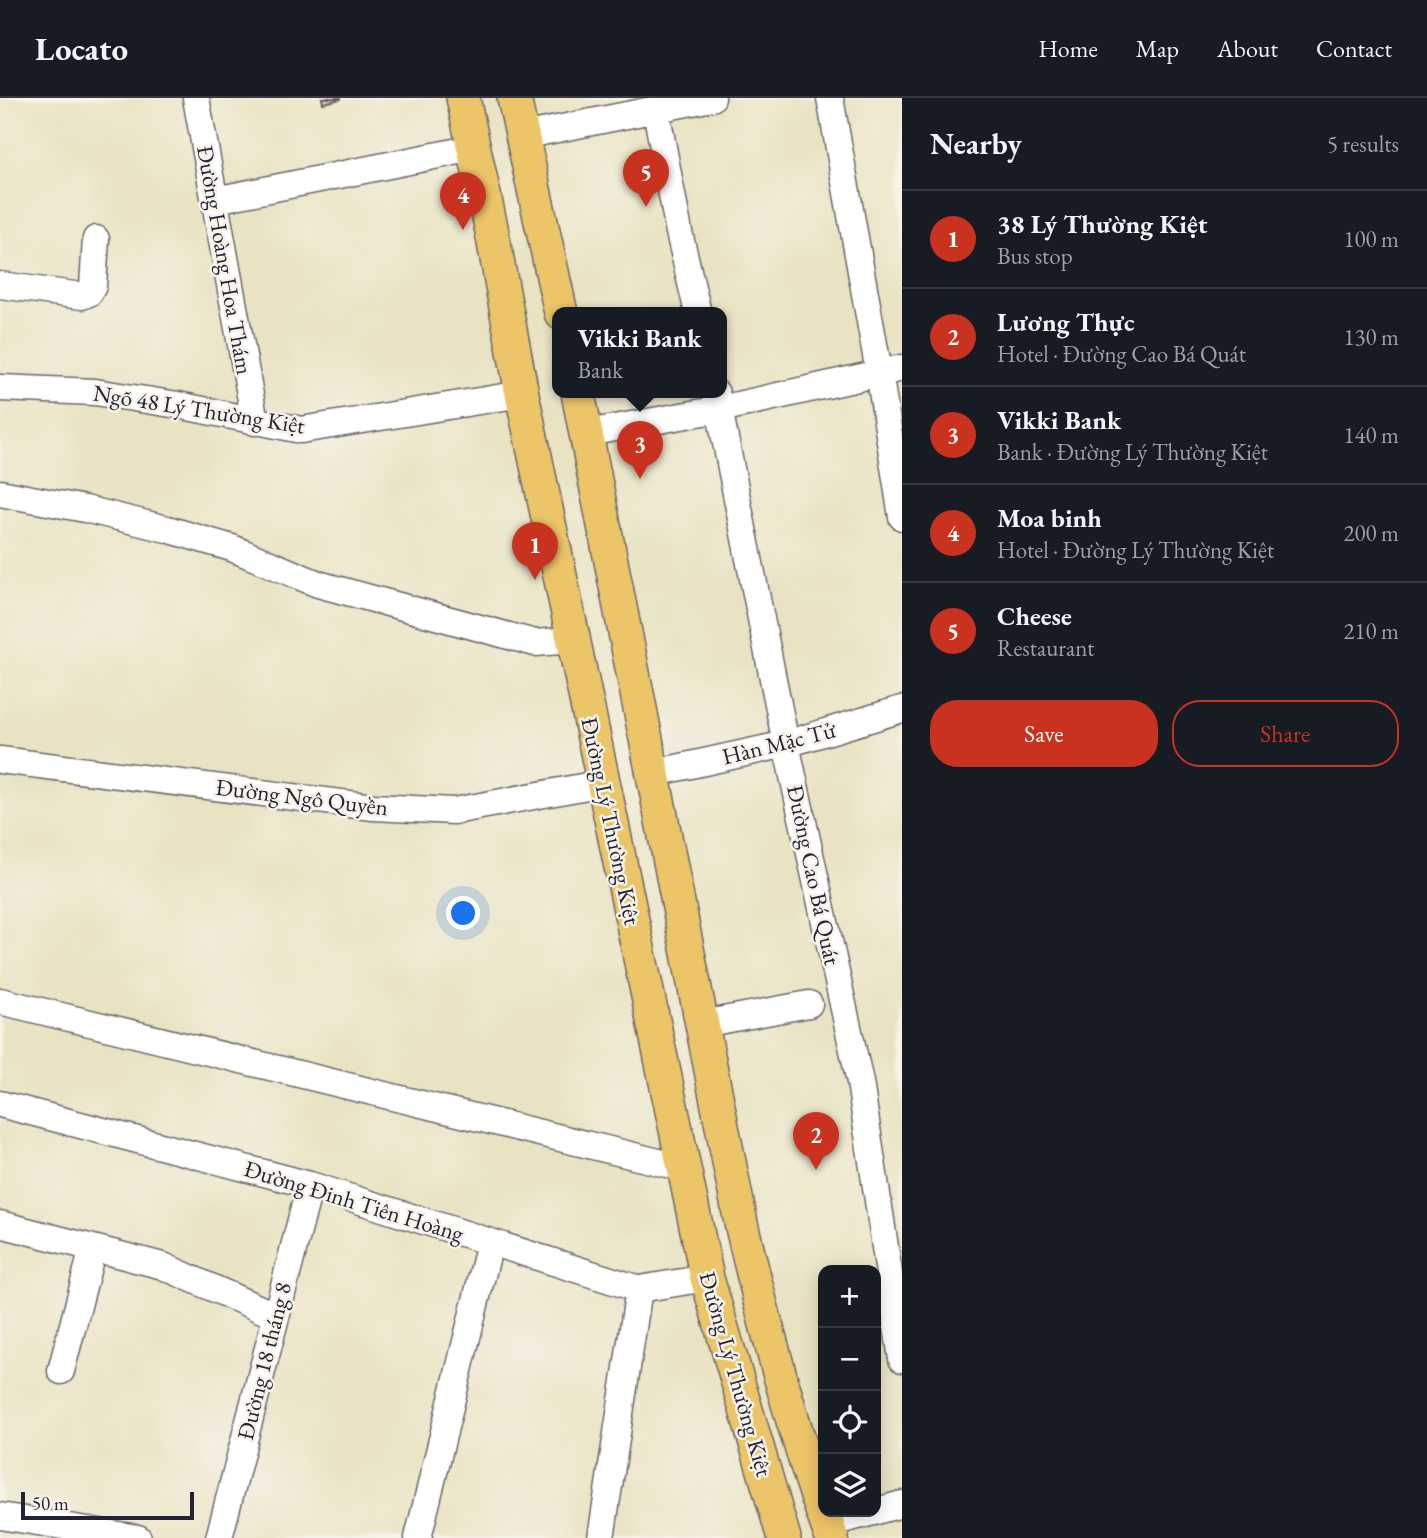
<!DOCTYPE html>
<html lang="en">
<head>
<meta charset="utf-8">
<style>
  :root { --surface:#171b24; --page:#242831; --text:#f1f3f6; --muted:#9ea1a6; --line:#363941; --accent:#c8321e }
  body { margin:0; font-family:"EB Garamond",serif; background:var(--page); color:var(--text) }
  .controls { position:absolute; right:21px; bottom:21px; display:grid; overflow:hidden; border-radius:14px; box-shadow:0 4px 18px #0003 }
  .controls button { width:63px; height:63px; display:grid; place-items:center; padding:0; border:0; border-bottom:2px solid var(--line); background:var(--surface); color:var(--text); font:35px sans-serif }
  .scale { position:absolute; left:21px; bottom:18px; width:173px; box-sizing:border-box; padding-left:7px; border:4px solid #22223b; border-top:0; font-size:19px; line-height:24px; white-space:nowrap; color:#22223b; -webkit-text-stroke:5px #f7f3e8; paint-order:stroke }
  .you { position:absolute; left:464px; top:816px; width:24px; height:24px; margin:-18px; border:5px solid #fff; border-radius:50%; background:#1a73e8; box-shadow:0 0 0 10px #1a73e833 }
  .badge { display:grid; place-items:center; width:46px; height:46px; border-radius:50%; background:var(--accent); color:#fff; font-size:23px; font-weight:700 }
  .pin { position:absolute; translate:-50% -58px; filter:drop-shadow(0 2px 4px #0008) }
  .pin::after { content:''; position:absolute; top:37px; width:24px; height:21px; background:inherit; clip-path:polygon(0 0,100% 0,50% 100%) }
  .popup { position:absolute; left:552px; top:209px; width:175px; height:91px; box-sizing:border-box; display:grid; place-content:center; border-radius:14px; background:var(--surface); filter:drop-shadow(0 2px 5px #0005); font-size:23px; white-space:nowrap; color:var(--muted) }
  .popup b { font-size:26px; color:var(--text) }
  .popup::after { content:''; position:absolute; left:50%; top:100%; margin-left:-14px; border:14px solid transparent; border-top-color:var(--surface) }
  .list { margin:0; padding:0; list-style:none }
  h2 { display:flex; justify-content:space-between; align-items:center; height:91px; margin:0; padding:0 28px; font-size:30px }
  h2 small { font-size:23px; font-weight:400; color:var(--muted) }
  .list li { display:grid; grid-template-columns:46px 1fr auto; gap:21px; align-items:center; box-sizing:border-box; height:98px; padding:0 28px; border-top:2px solid var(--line) }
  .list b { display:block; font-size:26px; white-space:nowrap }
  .list p { margin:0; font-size:23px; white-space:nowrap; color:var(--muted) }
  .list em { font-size:23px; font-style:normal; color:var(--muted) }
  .actions { display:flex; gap:14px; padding:21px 28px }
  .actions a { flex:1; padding:16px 0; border:2px solid var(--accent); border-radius:28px; text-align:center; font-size:24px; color:var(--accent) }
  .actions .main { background:var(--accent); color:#fff }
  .icon { flex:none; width:38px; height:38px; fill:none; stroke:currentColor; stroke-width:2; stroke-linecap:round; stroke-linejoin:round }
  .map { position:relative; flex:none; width:902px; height:1440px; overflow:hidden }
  header { display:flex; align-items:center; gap:42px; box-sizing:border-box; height:98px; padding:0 35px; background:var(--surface); border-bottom:2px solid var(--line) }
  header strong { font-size:33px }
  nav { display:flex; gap:38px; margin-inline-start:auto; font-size:24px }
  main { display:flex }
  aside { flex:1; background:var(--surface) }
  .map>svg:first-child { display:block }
  .building { fill:#e28e86 }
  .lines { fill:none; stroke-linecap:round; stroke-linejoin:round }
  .minor-casing { stroke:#68666b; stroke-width:29 }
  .major-casing { stroke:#68666b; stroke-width:36 }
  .minor { stroke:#fff; stroke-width:26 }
  .major { stroke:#edc569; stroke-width:33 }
  .labels { text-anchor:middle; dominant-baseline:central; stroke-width:5; stroke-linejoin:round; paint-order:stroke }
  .street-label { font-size:23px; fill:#22223b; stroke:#f7f3e8 }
</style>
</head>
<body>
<header>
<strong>Locato</strong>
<nav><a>Home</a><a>Map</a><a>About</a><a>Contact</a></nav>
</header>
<main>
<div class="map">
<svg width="902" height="1440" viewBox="0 0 902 1440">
  <rect width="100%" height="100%" fill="#f7f3e8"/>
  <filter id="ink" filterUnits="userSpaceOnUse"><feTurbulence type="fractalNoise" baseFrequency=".0143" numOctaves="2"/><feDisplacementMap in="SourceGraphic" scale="14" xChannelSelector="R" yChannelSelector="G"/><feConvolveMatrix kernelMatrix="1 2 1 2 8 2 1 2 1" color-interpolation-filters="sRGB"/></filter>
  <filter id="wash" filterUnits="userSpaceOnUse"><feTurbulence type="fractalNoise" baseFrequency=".00686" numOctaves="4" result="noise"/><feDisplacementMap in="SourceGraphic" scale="28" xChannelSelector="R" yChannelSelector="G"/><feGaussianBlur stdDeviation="1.57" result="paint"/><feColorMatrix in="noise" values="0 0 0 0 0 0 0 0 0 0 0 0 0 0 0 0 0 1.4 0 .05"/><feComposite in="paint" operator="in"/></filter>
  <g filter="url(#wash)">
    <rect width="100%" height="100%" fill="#e9e3c3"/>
    <g id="blocks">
      <path class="building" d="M 322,0 L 341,0 L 341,1 L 323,5 Z"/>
    </g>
  </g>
  <g filter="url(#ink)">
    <use href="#blocks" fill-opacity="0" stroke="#68666b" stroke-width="2"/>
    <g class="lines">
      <defs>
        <path id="minor" d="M 196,0 L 255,324
          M 830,0 L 879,274 L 902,419
          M 656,12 L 679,134 L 698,215
          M 522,38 L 712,0
          M 215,102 L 474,50
          M 0,187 L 82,198 L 89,195 L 93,188 L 96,141
          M 0,290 L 95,294 L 178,307 L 301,332 L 522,296
          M 716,295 L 786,646 L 860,984 L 902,1261
          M 587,335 L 720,311 L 902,270
          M 0,395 L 85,411 L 167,431 L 232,450 L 318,486 L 535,545 L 573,542
          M 0,662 L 373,709 L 454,713 L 603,685
          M 654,675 L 786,646 L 902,611
          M 0,903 L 683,1070
          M 702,926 L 809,906
          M 0,1006 L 310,1087 L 639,1191 L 707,1180
          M 0,1126 L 163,1168 L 276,1218
          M 61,1273 L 93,1150
          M 876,1413 L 902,1406
          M 0,1418 L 138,1440
          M 827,1426 L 874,1414
          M 219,1440 L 310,1087
          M 418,1440 L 490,1145
          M 601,1440 L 639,1191"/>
        <path id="major" d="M 463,0 L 491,129 L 522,296 L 707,1180 L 784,1440
          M 514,0 L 561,215
          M 578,295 L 741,1125 C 766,1232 794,1338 832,1440"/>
      </defs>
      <use href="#minor" class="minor-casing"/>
      <use href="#major" class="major-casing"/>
      <use href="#minor" class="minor"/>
      <use href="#major" class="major"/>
    </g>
  </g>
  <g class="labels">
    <g class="street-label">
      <text transform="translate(225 162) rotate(80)">Đường Hoàng Hoa Thám</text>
      <text transform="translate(199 311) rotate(9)">Ngõ 48 Lý Thường Kiệt</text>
      <text transform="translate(779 645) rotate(-14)">Hàn Mặc Tử</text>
      <text transform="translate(302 699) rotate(7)">Đường Ngô Quyền</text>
      <text transform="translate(611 723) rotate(78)">Đường Lý Thường Kiệt</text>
      <text transform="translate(814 777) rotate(78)">Đường Cao Bá Quát</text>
      <text transform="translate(354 1103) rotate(17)">Đường Đinh Tiên Hoàng</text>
      <text transform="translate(264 1263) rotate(-76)">Đường 18 tháng 8</text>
      <text transform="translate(736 1276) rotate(74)">Đường Lý Thường Kiệt</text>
    </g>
  </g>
</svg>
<div class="controls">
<button>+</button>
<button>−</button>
<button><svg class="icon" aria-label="locate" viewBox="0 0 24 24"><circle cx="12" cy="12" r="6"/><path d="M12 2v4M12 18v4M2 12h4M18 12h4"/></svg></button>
<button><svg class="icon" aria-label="layers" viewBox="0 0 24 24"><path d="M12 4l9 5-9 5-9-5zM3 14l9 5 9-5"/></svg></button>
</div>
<div class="scale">50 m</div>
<div class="you"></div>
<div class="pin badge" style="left:535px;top:482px">1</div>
<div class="pin badge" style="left:816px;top:1072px">2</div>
<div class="pin badge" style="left:640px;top:381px">3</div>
<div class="popup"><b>Vikki Bank</b>Bank</div>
<div class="pin badge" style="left:463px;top:132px">4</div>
<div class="pin badge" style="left:646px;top:109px">5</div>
</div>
<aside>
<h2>Nearby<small>5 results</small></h2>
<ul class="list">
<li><span class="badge">1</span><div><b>38 Lý Thường Kiệt</b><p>Bus stop</p></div><em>100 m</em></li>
<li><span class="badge">2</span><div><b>Lương Thực</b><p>Hotel · Đường Cao Bá Quát</p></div><em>130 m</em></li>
<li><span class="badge">3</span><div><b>Vikki Bank</b><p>Bank · Đường Lý Thường Kiệt</p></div><em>140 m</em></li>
<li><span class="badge">4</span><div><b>Moa binh</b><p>Hotel · Đường Lý Thường Kiệt</p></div><em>200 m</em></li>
<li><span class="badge">5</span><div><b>Cheese</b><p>Restaurant</p></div><em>210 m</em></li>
</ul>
<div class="actions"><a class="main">Save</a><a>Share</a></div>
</aside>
</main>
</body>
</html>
